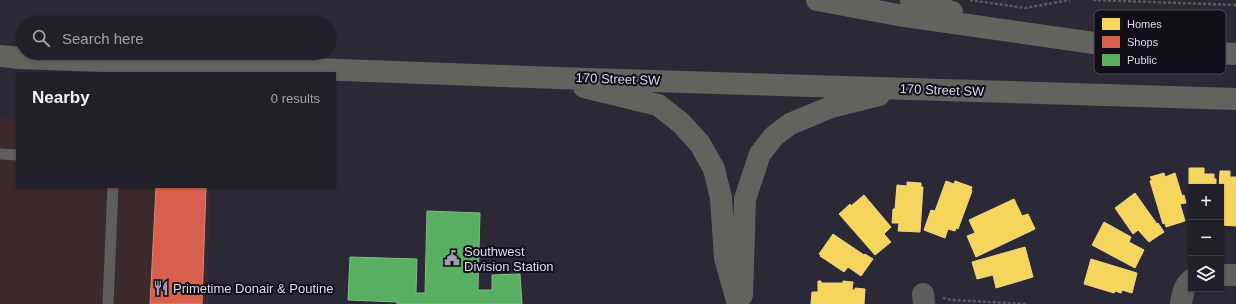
<!DOCTYPE html>
<html lang="en">
<head>
<meta charset="utf-8">
<style>
  :root { --surface:#211f29; --page:#2d2c35; --text:#f1f3f6; --muted:#a2a2a8; --line:#3e3d46 }
  body { margin:0; font-family:Helvetica,sans-serif; background:var(--page); color:var(--text) }
  .controls { position:absolute; right:12px; bottom:12px; display:grid; overflow:hidden; border-radius:0px; box-shadow:0 1px 3px #0004 }
  .controls button { width:36px; height:36px; display:grid; place-items:center; padding:0; border:0; border-bottom:1px solid var(--line); background:var(--surface); color:var(--text); font:20px sans-serif }
  .list { margin:0; padding:0; list-style:none }
  h2 { display:flex; justify-content:space-between; align-items:center; height:52px; margin:0; padding:0 16px; font-size:17px }
  h2 small { font-size:13px; font-weight:400; color:var(--muted) }
  .icon { flex:none; width:22px; height:22px; fill:none; stroke:currentColor; stroke-width:2; stroke-linecap:round; stroke-linejoin:round }
  .map { position:relative; flex:none; width:1236px; height:304px; overflow:hidden }
  .search { position:absolute; background:var(--surface); box-shadow:0 1px 3px #0004; left:16px; top:16px; width:320px; height:44px; display:flex; align-items:center; gap:10px; box-sizing:border-box; padding:0 14px; border-radius:22px; color:var(--muted); font-size:15px }
  .panel { position:absolute; background:var(--surface); box-shadow:0 1px 3px #0004; left:16px; top:72px; width:320px; height:116px; border-radius:0px }
  .map>svg:first-child { display:block }
  .commercial { fill:#3b292c }
  .homes { fill:#f6d55c; stroke:#eed687 }
  .shops { fill:#d6604d; stroke:#d8857c }
  .public { fill:#5aae61; stroke:#81bb8a }
  .lines { fill:none; stroke-linecap:round; stroke-linejoin:round }
  .path { stroke:#5c5a5c; stroke-width:2.5; stroke-dasharray:3 2; stroke-linecap:butt }
  .lane { stroke:#605e5d; stroke-width:11 }
  .street { stroke:#605e5d; stroke-width:22 }
  .secondary { stroke:#64625f; stroke-width:22 }
  .labels { text-anchor:middle; dominant-baseline:central; stroke-width:4; stroke-linejoin:round; paint-order:stroke }
  .street-label { font-size:13px; fill:#dddaeb; stroke:#110e1a }
  .poi-label { font-size:13px; fill:#dddaeb; stroke:#110e1a; text-anchor:start }
  .key { fill:#110e1a; stroke:#4e4b59; stroke-width:1 }
  .key-label { font-size:11px; fill:#dddaeb }
</style>
</head>
<body>
<div class="map">
<svg width="1236" height="304" viewBox="0 0 1236 304">
  <rect width="100%" height="100%" fill="#2c2937"/>
  <path class="commercial" d="M 0,116 L 17,120 L 17,187 L 211,187 L 208,304 L 0,304 Z"/>
  <path class="homes" d="M 1189,168 L 1204,168 L 1204,174 L 1214,174 L 1214,179 L 1216,179 L 1216,184 L 1214,184 L 1214,187 L 1191,187 L 1191,204 L 1189,204 Z
    M 1220,171 L 1230,171 L 1230,177 L 1236,177 L 1236,226 L 1221,225 L 1221,187 L 1219,187 Z
    M 1164,173 L 1165,177 L 1175,173 L 1182,196 L 1184,195 L 1186,203 L 1180,204 L 1185,221 L 1166,227 L 1165,223 L 1163,224 L 1150,181 L 1152,180 L 1150,177 Z
    M 946,181 L 954,184 L 955,181 L 972,187 L 971,190 L 972,191 L 958,229 L 956,228 L 955,231 L 948,229 L 945,238 L 924,230 L 931,210 L 935,211 Z
    M 907,182 L 921,183 L 921,187 L 923,187 L 920,232 L 898,231 L 899,223 L 892,223 L 893,209 L 895,209 L 897,185 L 907,186 Z
    M 1135,193 L 1157,224 L 1158,223 L 1164,232 L 1149,242 L 1138,230 L 1133,234 L 1115,208 Z
    M 864,195 L 891,227 L 884,234 L 891,242 L 875,255 L 839,214 L 850,204 L 851,206 Z
    M 1014,199 L 1022,216 L 1028,214 L 1035,229 L 976,257 L 967,236 L 975,233 L 969,220 Z
    M 1104,222 L 1131,237 L 1129,242 L 1144,250 L 1135,268 L 1092,245 Z
    M 833,234 L 864,255 L 865,254 L 873,259 L 861,276 L 848,267 L 844,272 L 820,256 L 821,255 L 819,254 Z
    M 1025,247 L 1033,277 L 996,288 L 993,275 L 977,279 L 972,262 Z
    M 1091,259 L 1137,273 L 1132,293 L 1122,290 L 1121,293 L 1115,291 L 1114,293 L 1084,284 Z
    M 818,281 L 821,281 L 821,283 L 843,283 L 843,281 L 853,282 L 852,290 L 855,290 L 855,288 L 865,289 L 864,304 L 811,304 L 812,292 L 818,292 Z"/>
  <path class="shops" d="M 156,187 L 206,187 L 202,304 L 150,304 Z"/>
  <path class="public" d="M 427,211 L 480,213 L 478,290 L 492,290 L 492,275 L 520,274 L 522,304 L 397,304 L 397,302 L 348,300 L 350,257 L 417,259 L 416,293 L 425,293 Z"/>
  <g class="lines">
    <path class="path" d="M 970,0 L 1025,8 L 1070,0
      M 1093,0 L 1236,5
      M 943,298 L 952,300 L 1027,304"/>
    <path class="lane" d="M 0,154 L 17,155
      M 108,304 L 113,187"/>
    <path class="street" d="M 1221,275 L 1236,275
      M 923,294 L 924,304
      M 1181,304 C 1182,295 1184,286 1191,280"/>
    <path class="secondary" d="M 817,0 L 898,15 L 1115,46 L 1236,54
      M 911,0 L 952,12
      M 0,56 L 20,58 C 425,75 831,87 1236,99
      M 584,87 L 658,105 L 681,123 L 700,144 L 714,169 L 721,198 L 725,258 L 738,304
      M 742,295 L 745,199 L 760,154 L 773,137 L 790,124 L 831,107 L 879,95"/>
  </g>
  <defs>
    <symbol id="civic-bare" viewBox="-9 -9 18 18"><path d="M-.6-6.5H3V-4.5H.6V-3L4-1V1h2V6H-6V1h2V-1L-.6-3ZM-1.2 2.5V6h2.4V2.5Z" fill="#9f9cac" stroke="#110e1a" stroke-width="2.5" paint-order="stroke"/></symbol>
    <symbol id="restaurant-bare" viewBox="-9 -9 18 18"><path d="M-5-6h1v4h1v-4h1v4h1v-4h1v5L-1.5 .5V6h-2V.5L-5-1ZM5-6V6H3V1.5H1.5Q1.5-4 5-6Z" fill="#9f9cac" stroke="#110e1a" stroke-width="2.5" paint-order="stroke"/></symbol>
  </defs>
  <g fill-rule="evenodd">
    <use href="#civic-bare" x="441" y="247" width="22" height="22"/>
    <use href="#restaurant-bare" x="150" y="277" width="22" height="22"/>
  </g>
  <g class="labels">
    <g class="street-label">
      <text transform="translate(618 79) rotate(2)">170 Street SW</text>
      <text transform="translate(942 90) rotate(2)">170 Street SW</text>
    </g>
    <g class="poi-label">
      <text x="464" y="251">Southwest<tspan x="464" dy="15">Division Station</tspan></text>
      <text x="173" y="288">Primetime Donair &amp; Poutine</text>
    </g>
  </g>
  <rect x="1094" y="10" width="132" height="64" rx="6" class="key"/>
  <rect x="1102" y="18" width="18" height="12" fill="#f6d55c"/>
  <rect x="1102" y="36" width="18" height="12" fill="#d6604d"/>
  <rect x="1102" y="54" width="18" height="12" fill="#5aae61"/>
  <g class="key-label">
    <text x="1127" y="28">Homes</text>
    <text x="1127" y="46">Shops</text>
    <text x="1127" y="64">Public</text>
  </g>
</svg>
<div class="controls">
<button>+</button>
<button>−</button>
<button><svg class="icon" aria-label="layers" viewBox="0 0 24 24"><path d="M12 4l9 5-9 5-9-5zM3 14l9 5 9-5"/></svg></button>
</div>
<div class="search"><svg class="icon" aria-label="search" viewBox="0 0 24 24"><circle cx="10" cy="10" r="6"/><path d="M15 15l6 6"/></svg>Search here</div>
<section class="panel">
<h2>Nearby<small>0 results</small></h2>
<ul class="list">
</ul>
</section>
</div>
</body>
</html>
